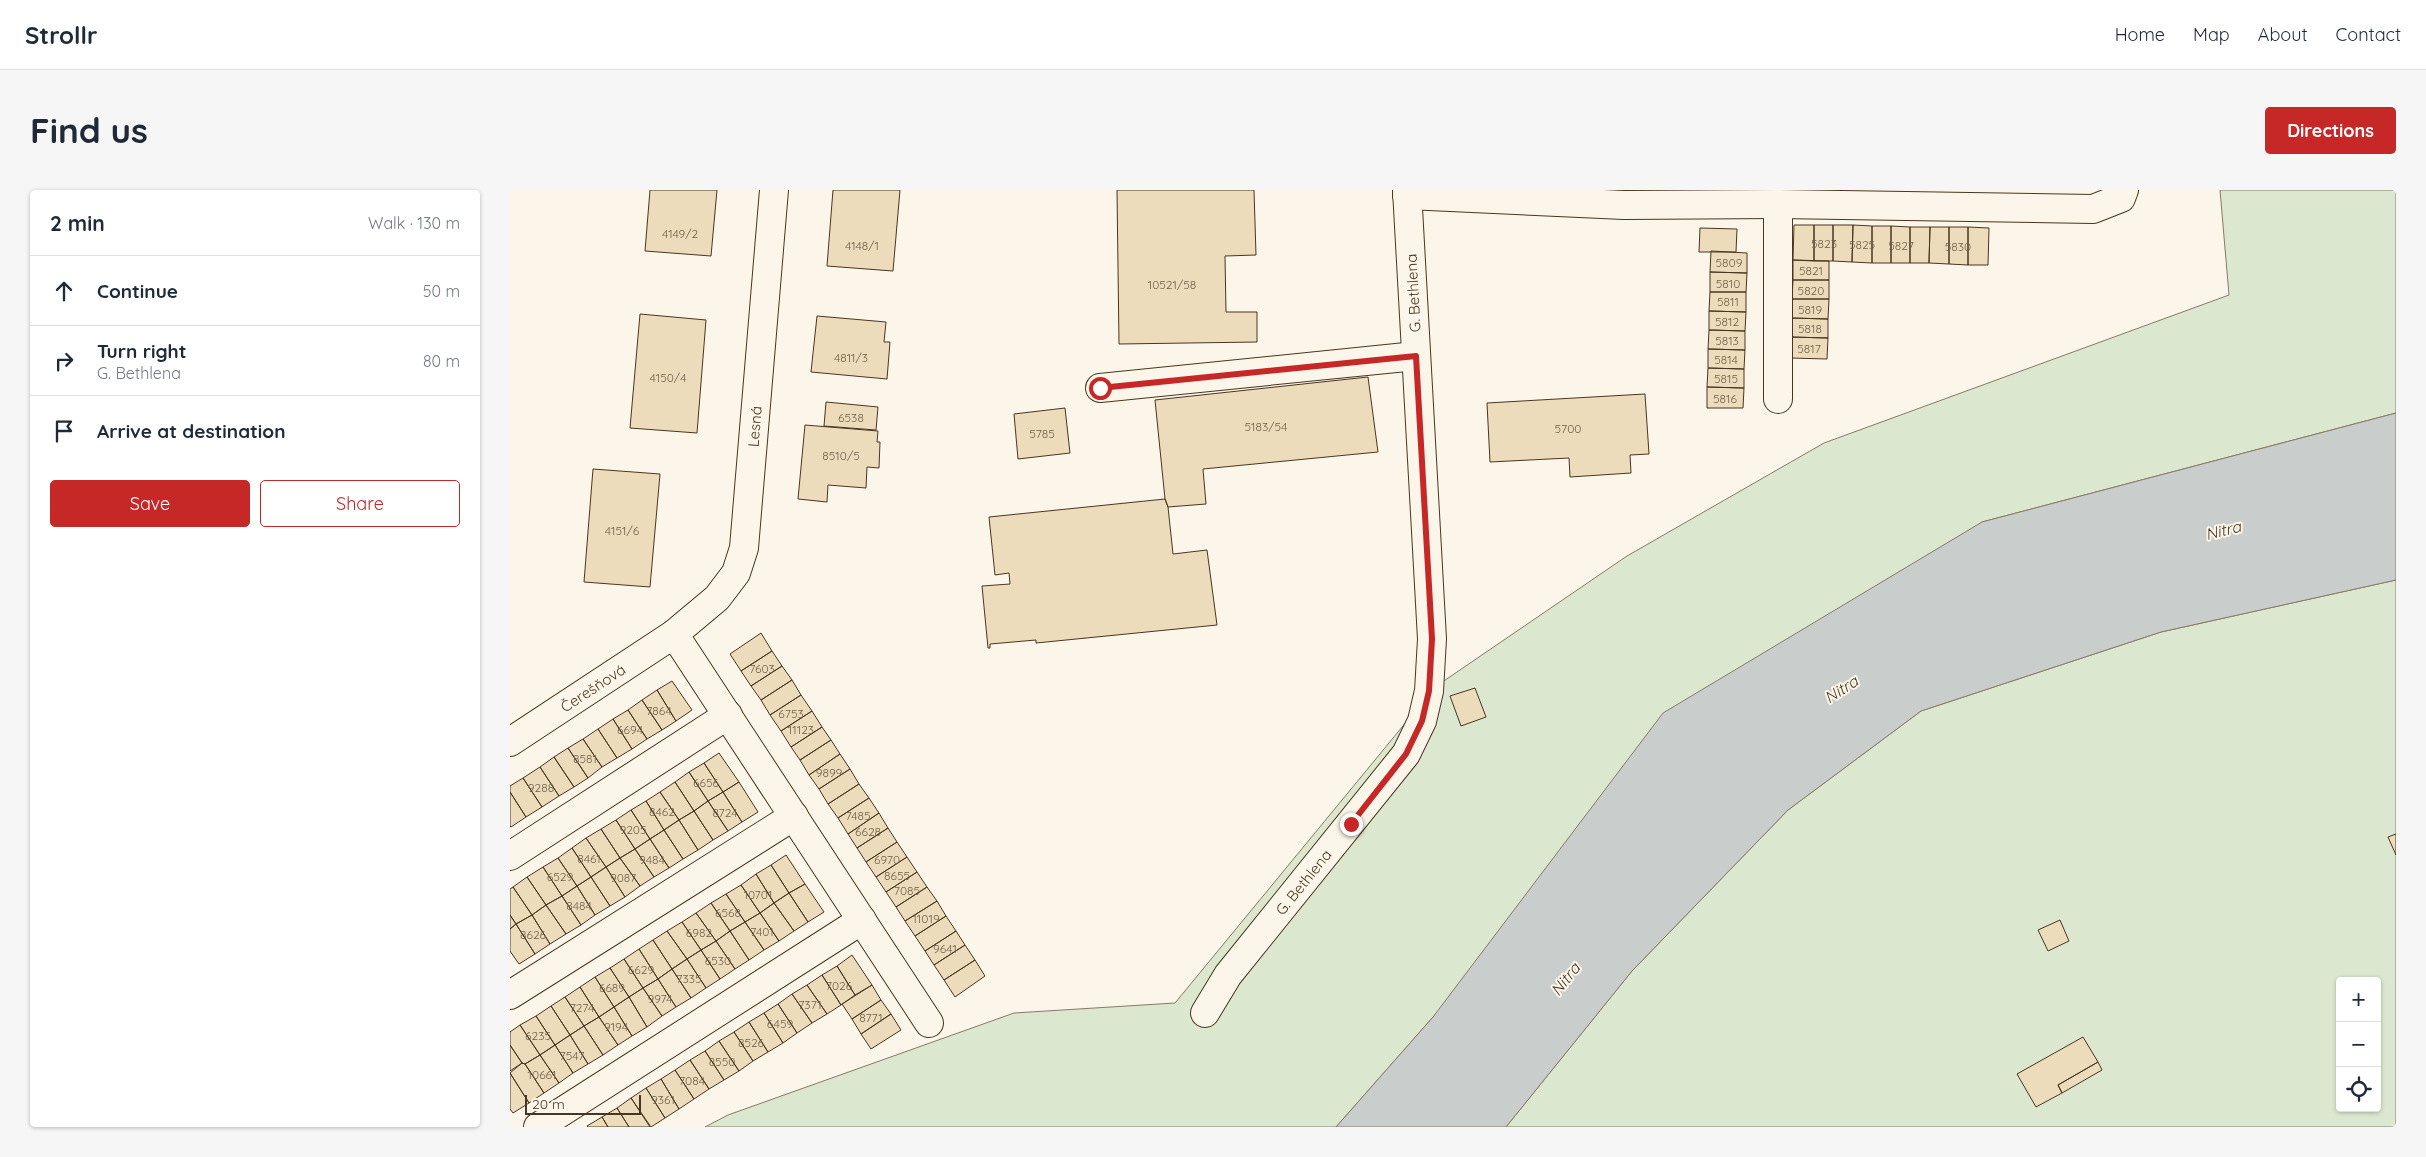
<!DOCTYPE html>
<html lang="en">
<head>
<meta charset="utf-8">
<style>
  :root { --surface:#fff; --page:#f6f6f7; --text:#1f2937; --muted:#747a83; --line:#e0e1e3; --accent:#c62828 }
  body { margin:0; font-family:Quicksand,sans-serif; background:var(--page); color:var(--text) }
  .controls { position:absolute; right:15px; bottom:15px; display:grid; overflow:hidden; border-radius:5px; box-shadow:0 1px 4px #0004 }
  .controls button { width:45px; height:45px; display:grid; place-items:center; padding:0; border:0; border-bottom:1px solid var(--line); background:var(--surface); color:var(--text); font:25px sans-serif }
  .scale { position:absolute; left:15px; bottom:12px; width:116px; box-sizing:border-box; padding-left:5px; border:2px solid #4a3520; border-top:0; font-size:14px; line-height:18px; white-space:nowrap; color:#4a3520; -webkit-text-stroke:4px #fbf6e9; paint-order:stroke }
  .stop { position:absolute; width:15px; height:15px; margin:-11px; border:4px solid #c62828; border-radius:50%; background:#fff }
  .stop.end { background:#c62828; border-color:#fff; box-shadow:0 1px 5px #0008 }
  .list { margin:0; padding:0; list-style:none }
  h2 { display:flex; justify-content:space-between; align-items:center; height:65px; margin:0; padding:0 20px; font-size:21px }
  h2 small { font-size:16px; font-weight:400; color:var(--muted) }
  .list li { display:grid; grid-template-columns:32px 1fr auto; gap:15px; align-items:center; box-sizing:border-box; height:70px; padding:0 20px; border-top:1px solid var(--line) }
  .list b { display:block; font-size:19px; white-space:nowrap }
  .list p { margin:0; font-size:16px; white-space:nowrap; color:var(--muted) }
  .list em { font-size:16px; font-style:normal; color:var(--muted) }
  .actions { display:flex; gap:10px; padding:15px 20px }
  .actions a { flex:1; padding:11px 0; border:1px solid var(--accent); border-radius:5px; text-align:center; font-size:18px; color:var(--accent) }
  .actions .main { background:var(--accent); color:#fff }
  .icon { flex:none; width:28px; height:28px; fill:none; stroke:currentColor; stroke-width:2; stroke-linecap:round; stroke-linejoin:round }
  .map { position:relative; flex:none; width:1886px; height:937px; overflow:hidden; border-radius:5px }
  header { display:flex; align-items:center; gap:30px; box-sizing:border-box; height:70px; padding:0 25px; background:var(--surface); border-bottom:1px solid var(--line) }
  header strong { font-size:24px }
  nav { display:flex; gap:28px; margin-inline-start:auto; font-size:18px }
  .intro { display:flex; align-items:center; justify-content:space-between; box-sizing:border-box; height:120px; padding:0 30px }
  h1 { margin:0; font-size:35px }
  .button { padding:12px 22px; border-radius:5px; background:var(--accent); color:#fff; font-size:18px; font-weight:700 }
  main { display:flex; gap:30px; padding:0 30px }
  aside { flex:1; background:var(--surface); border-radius:5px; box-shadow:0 1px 4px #0004 }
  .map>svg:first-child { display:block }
  .green { fill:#dce7d0; stroke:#887966; fill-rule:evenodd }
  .water { fill:#c9cecd; stroke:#887966 }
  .building { fill:#ecdcbc; stroke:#4a3520 }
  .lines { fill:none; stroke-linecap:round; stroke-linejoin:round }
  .minor-casing { stroke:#4a3520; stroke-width:30 }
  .minor { stroke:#fbf6e9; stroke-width:28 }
  .route { stroke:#c62828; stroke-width:6 }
  .labels { text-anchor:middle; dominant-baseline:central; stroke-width:4; stroke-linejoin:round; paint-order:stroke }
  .number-label { font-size:12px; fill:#725f47 }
  .street-label { font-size:15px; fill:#4a3520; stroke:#fbf6e9 }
  .water-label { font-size:16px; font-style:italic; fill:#4a3520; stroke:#fbf6e9 }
</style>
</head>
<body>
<header>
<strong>Strollr</strong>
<nav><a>Home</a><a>Map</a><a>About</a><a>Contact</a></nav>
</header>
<div class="intro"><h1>Find us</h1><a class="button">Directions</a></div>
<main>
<aside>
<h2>2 min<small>Walk · 130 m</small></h2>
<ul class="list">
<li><svg class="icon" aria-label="ahead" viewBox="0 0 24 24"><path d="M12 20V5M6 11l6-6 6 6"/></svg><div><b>Continue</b></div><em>50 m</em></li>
<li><svg class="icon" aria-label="right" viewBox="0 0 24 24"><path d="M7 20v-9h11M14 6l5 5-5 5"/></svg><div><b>Turn right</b><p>G. Bethlena</p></div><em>80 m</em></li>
<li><svg class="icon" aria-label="arrive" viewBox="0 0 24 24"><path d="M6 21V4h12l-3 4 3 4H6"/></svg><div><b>Arrive at destination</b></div></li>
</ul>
<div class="actions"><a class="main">Save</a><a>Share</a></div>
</aside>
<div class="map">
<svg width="1886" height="937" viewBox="0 0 1886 937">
  <rect width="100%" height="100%" fill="#fbf6e9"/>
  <path class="green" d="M 1710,0 L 1886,0 L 1886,223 L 1472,332 L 923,827 L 826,937 L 195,937 L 218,925 L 504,823 L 665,813 L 925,497 L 1117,366 L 1314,253 L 1719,105 Z
    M 1886,390 L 1886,937 L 996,937 L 1122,781 L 1278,620 L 1411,521 L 1651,442 ZM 1830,791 L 1867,791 L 1867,918 L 1830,918 Z"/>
  <path class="water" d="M 1886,223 L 1886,390 L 1651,442 L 1411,521 L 1278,620 L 1122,781 L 996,937 L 826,937 L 923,827 L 1153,523 L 1472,332 Z"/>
  <path class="building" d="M 140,0 L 207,0 L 201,66 L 135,61 Z
    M 323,0 L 390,0 L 383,81 L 317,76 Z
    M 607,0 L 744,0 L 746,65 L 715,66 L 716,122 L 747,122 L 747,152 L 609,154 Z
    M 1284,35 L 1304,35 L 1304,71 L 1283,70 Z
    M 1304,35 L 1323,35 L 1323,71 L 1304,71 Z
    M 1323,35 L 1343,35 L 1342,72 L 1323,71 Z
    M 1343,35 L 1362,36 L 1362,73 L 1342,72 Z
    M 1362,36 L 1381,36 L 1381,73 L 1362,73 Z
    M 1381,36 L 1400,37 L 1400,73 L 1381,73 Z
    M 1400,37 L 1420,37 L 1419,73 L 1400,73 Z
    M 1420,37 L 1439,37 L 1439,74 L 1419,73 Z
    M 1439,37 L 1458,37 L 1458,75 L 1439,74 Z
    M 1458,37 L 1479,38 L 1478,75 L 1458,75 Z
    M 1190,38 L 1227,39 L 1226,62 L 1189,62 Z
    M 1201,61 L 1237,63 L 1237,83 L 1200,82 Z
    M 1283,70 L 1319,71 L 1319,90 L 1283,90 Z
    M 1200,82 L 1237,83 L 1236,102 L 1200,102 Z
    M 1283,90 L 1319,90 L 1319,109 L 1282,109 Z
    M 1200,102 L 1236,102 L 1236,122 L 1199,121 Z
    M 1282,109 L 1319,109 L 1318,129 L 1281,128 Z
    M 1199,121 L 1236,122 L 1235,141 L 1199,140 Z
    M 130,124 L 196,130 L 187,243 L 120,238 Z
    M 307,126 L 376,132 L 374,152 L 380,152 L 377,189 L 301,182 Z
    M 1281,128 L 1318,129 L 1318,148 L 1281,147 Z
    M 1199,140 L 1235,141 L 1235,160 L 1198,159 Z
    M 1281,147 L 1318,148 L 1317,169 L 1281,168 Z
    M 1198,159 L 1235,160 L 1234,179 L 1198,178 Z
    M 1198,178 L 1234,179 L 1234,198 L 1197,197 Z
    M 858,187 L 868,262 L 693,279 L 696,314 L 658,317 L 655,309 L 645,210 Z
    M 1197,197 L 1234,198 L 1233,218 L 1197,218 Z
    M 1135,204 L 1139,264 L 1120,265 L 1121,283 L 1060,287 L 1059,268 L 980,272 L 977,213 Z
    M 316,212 L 368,217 L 366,240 L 314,236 Z
    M 555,218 L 560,263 L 508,269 L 504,224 Z
    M 295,235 L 368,241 L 367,252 L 370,252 L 369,278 L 357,277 L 356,298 L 318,295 L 317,312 L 288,309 Z
    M 83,279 L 150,284 L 140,397 L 74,392 Z
    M 655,309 L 658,317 L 663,364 L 697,360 L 707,435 L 526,453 L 526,450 L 480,454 L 480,458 L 478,458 L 472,396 L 500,394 L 499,383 L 485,385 L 479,327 Z
    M 251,443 L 262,461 L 231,481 L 220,464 Z
    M 262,461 L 272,476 L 241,496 L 231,481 Z
    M 272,476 L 282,490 L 251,510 L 241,496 Z
    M 282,490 L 291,505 L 260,525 L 251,510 Z
    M 162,491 L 182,520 L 166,531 L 147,500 Z
    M 965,498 L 976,527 L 951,536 L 940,506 Z
    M 147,500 L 166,531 L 152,540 L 132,510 Z
    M 291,505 L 302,521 L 271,541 L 260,525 Z
    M 132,510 L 152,540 L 137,549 L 118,520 Z
    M 118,520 L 137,549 L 122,559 L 103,529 Z
    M 302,521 L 312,537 L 281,557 L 271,541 Z
    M 103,529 L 122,559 L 107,568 L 88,539 Z
    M 312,537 L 321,550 L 290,570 L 281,557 Z
    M 88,539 L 107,568 L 92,577 L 73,549 Z
    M 73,549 L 92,577 L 78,588 L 58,558 Z
    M 321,550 L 330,564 L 299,585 L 290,570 Z
    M 58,558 L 78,588 L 64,597 L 44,567 Z
    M 209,563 L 229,592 L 213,602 L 194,573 Z
    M 330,564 L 340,579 L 309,599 L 299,585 Z
    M 44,567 L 64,597 L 49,606 L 30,577 Z
    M 194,573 L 213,602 L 198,611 L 179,582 Z
    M 30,577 L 49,606 L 32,617 L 13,588 Z
    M 340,579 L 349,594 L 318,614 L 309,599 Z
    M 179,582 L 198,611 L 184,621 L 165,592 Z
    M 13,588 L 32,617 L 16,627 L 0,602 L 0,596 Z
    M 165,592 L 184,621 L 169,630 L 150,602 Z
    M 229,592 L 248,622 L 232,632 L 213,602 Z
    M 349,594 L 359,608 L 328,628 L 318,614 Z
    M 0,602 L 16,627 L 1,637 L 0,636 Z
    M 150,602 L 169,630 L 154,640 L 136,611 Z
    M 213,602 L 232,632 L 218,641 L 198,611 Z
    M 359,608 L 369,623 L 338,644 L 328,628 Z
    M 136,611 L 154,640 L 140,649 L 121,620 Z
    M 198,611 L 218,641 L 203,650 L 184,621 Z
    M 121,620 L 140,649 L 125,659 L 106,630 Z
    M 184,621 L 203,650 L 188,660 L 169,630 Z
    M 369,623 L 378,638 L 347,658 L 338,644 Z
    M 106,630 L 125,659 L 110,668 L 91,639 Z
    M 169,630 L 188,660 L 173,669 L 154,640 Z
    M 378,638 L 387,652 L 356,672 L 347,658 Z
    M 91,639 L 110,668 L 96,677 L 76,648 Z
    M 154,640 L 173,669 L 159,678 L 140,649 Z
    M 1886,644 L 1886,665 L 1878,647 Z
    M 76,648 L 96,677 L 81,687 L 62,658 Z
    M 140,649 L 159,678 L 144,687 L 125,659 Z
    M 387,652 L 397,667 L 366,687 L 356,672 Z
    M 62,658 L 81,687 L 67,696 L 48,668 Z
    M 125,659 L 144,687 L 130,696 L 110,668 Z
    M 276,665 L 295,694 L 279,703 L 261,675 Z
    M 397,667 L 407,682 L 376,702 L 366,687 Z
    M 48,668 L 67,696 L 52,706 L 33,677 Z
    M 110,668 L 130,696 L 115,707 L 96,677 Z
    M 261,675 L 279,703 L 264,713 L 246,684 Z
    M 33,677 L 52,706 L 36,715 L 17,687 Z
    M 96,677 L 115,707 L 100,716 L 81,687 Z
    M 407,682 L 417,697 L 386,717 L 376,702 Z
    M 246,684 L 264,713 L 250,723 L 231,695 Z
    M 17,687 L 36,715 L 22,725 L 3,697 Z
    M 81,687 L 100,716 L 85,725 L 67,696 Z
    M 295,694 L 314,722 L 298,732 L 279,703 Z
    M 231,695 L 250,723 L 235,732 L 216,704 Z
    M 67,696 L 85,725 L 71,735 L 52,706 Z
    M 3,697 L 22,725 L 6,734 L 0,725 L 0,699 Z
    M 417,697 L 427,711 L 395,731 L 386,717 Z
    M 279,703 L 298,732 L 284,741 L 264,713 Z
    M 216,704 L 235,732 L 220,741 L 201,713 Z
    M 52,706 L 71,735 L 56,744 L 36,715 Z
    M 427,711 L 436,726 L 405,746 L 395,731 Z
    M 201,713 L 220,741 L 206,751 L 186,723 Z
    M 264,713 L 284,741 L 269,751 L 250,723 Z
    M 36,715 L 56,744 L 40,754 L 22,725 Z
    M 186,723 L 206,751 L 191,760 L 172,732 Z
    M 250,723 L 269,751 L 254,760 L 235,732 Z
    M 0,725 L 6,734 L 0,739 Z
    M 22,725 L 40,754 L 25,764 L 6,734 Z
    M 436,726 L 446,741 L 415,761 L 405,746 Z
    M 1550,730 L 1559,751 L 1538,761 L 1528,740 Z
    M 172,732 L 191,760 L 177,769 L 157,741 Z
    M 235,732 L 254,760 L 239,770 L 220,741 Z
    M 6,734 L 25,764 L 9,774 L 0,761 L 0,739 Z
    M 157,741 L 177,769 L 162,779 L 143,750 Z
    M 220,741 L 239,770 L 225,779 L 206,751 Z
    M 446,741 L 455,755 L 424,775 L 415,761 Z
    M 143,750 L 162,779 L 148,789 L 129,759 Z
    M 206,751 L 225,779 L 210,789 L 191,760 Z
    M 455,755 L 465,770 L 434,790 L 424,775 Z
    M 129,759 L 148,789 L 133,798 L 114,769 Z
    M 191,760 L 210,789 L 196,798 L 177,769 Z
    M 342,765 L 362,795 L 345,805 L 327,776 Z
    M 114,769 L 133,798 L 119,807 L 100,778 Z
    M 177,769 L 196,798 L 181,808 L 162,779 Z
    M 465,770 L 475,786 L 445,807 L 434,790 Z
    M 327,776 L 345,805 L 331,815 L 312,785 Z
    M 100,778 L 119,807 L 104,817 L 85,787 Z
    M 162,779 L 181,808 L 166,817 L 148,789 Z
    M 312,785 L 331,815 L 317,824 L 297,795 Z
    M 85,787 L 104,817 L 89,827 L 70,797 Z
    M 148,789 L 166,817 L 152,826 L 133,798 Z
    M 297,795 L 317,824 L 302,833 L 282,804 Z
    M 362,795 L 371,810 L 342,829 L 332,814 Z
    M 70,797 L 89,827 L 74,836 L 55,807 Z
    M 133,798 L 152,826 L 137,837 L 119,807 Z
    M 282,804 L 302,833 L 287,843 L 268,814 Z
    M 55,807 L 74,836 L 60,845 L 41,816 Z
    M 119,807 L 137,837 L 122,846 L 104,817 Z
    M 371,810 L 381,824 L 351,844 L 342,829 Z
    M 268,814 L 287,843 L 273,853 L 254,823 Z
    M 41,816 L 60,845 L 45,855 L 26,826 Z
    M 104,817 L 122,846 L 108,855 L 89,827 Z
    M 254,823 L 273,853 L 258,862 L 239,832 Z
    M 381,824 L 391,840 L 361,859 L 351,844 Z
    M 26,826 L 45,855 L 30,865 L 10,835 Z
    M 89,827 L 108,855 L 93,865 L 74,836 Z
    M 239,832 L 258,862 L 243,871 L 224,842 Z
    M 10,835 L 30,865 L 15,874 L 12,873 L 0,855 L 0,842 Z
    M 74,836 L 93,865 L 78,874 L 60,845 Z
    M 224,842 L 243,871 L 229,881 L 209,851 Z
    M 60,845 L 78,874 L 63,883 L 45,855 Z
    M 1573,847 L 1588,872 L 1548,895 L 1552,903 L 1526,917 L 1507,884 Z
    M 209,851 L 229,881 L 214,890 L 195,861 Z
    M 0,855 L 12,873 L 0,881 Z
    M 45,855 L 63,883 L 49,893 L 30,865 Z
    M 195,861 L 214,890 L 199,899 L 180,870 Z
    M 30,865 L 49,893 L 34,903 L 15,874 Z
    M 180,870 L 199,899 L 184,909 L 165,880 Z
    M 1588,872 L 1592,880 L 1552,903 L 1548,895 Z
    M 12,873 L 15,874 L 34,903 L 19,913 L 0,883 Z
    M 165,880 L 184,909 L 169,919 L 151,889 Z
    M 0,883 L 19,913 L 3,923 L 0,919 Z
    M 151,889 L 169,919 L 155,928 L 136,898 Z
    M 136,898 L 155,928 L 141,937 L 121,908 Z
    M 121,908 L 140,937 L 119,937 L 107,918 Z
    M 107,918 L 119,937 L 98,937 L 92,927 Z
    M 92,927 L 98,937 L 78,937 L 77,936 Z"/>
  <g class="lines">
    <defs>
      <g id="minor">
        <path d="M 897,5 L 1114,15 L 1268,14 L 1583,19 L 1611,8 L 1614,0"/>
        <path d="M 590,198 L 906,166"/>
        <path d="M 1268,209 L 1268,14"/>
        <path d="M 164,444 L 419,833"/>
        <path id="s1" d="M 0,552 L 164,444 L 207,408 L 226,383 L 234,358 L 264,0"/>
        <path d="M 0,666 L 218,525"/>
        <path d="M 0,805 L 284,626"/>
        <path id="s2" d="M 695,823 L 718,785 L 896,564 L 912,531 L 919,501 L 922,449 L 897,0"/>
        <path d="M 28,937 L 352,730"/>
      </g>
    </defs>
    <use href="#minor" class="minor-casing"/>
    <use href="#minor" class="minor"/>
  </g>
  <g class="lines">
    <path class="route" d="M 590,198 L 906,166 L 922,449 L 919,501 L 912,531 L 896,564 L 841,634"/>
  </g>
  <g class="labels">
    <g class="number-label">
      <text x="170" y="43">4149/2</text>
      <text x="1314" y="53">5823</text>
      <text x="1352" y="54">5825</text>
      <text x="352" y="55">4148/1</text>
      <text x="1391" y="55">5827</text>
      <text x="1448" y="56">5830</text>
      <text x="1219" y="72">5809</text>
      <text x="1301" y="80">5821</text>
      <text x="1218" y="93">5810</text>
      <text x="662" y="94">10521/58</text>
      <text x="1301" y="100">5820</text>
      <text x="1218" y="111">5811</text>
      <text x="1300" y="119">5819</text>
      <text x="1217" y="131">5812</text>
      <text x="1300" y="138">5818</text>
      <text x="1217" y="150">5813</text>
      <text x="1299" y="158">5817</text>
      <text x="341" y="167">4811/3</text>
      <text x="1216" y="169">5814</text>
      <text x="158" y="187">4150/4</text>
      <text x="1216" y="188">5815</text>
      <text x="1215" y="208">5816</text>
      <text x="341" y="227">6538</text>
      <text x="756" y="236">5183/54</text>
      <text x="1058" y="238">5700</text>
      <text x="532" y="243">5785</text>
      <text x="331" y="265">8510/5</text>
      <text x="112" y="340">4151/6</text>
      <text x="252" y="478">7603</text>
      <text x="149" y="520">7864</text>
      <text x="281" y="523">6753</text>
      <text x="120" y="539">6694</text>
      <text x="291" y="539">11123</text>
      <text x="75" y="568">8581</text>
      <text x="319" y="582">9899</text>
      <text x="196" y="592">6656</text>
      <text x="31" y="597">9288</text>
      <text x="152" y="621">8462</text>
      <text x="215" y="622">8724</text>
      <text x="348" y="625">7485</text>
      <text x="123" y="639">9205</text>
      <text x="358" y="641">6628</text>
      <text x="79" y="668">8461</text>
      <text x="142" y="669">9484</text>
      <text x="377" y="669">6970</text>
      <text x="387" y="685">8655</text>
      <text x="50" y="686">6529</text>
      <text x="113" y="687">9087</text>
      <text x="397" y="700">7085</text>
      <text x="248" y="704">10701</text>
      <text x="69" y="715">8484</text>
      <text x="218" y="722">6568</text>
      <text x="416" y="728">11019</text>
      <text x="252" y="741">7401</text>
      <text x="189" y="742">6982</text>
      <text x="23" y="744">8626</text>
      <text x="435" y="758">9641</text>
      <text x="208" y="770">6530</text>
      <text x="131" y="779">6629</text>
      <text x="179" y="788">7335</text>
      <text x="329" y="795">7026</text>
      <text x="102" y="797">6689</text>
      <text x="150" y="808">9974</text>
      <text x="300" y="814">7371</text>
      <text x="72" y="817">7274</text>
      <text x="361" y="827">8771</text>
      <text x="270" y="833">6459</text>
      <text x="106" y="836">9194</text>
      <text x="28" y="845">6235</text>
      <text x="241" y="852">8526</text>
      <text x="62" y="865">7547</text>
      <text x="212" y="871">8550</text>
      <text x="32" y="884">10661</text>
      <text x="182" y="890">7084</text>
      <text x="153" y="909">9361</text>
    </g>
    <g class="street-label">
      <text transform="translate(903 103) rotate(-93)">G. Bethlena</text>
      <text stroke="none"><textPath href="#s1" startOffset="432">Lesná</textPath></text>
      <text stroke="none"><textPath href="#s1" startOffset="99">Čerešňová</textPath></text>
      <text stroke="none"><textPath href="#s2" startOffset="164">G. Bethlena</textPath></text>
    </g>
    <g class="water-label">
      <text transform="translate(1713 340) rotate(-14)">Nitra</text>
      <text transform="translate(1331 499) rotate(-33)">Nitra</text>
      <text transform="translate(1055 789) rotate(-52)">Nitra</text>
    </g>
  </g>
</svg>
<div class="controls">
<button>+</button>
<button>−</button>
<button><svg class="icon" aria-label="locate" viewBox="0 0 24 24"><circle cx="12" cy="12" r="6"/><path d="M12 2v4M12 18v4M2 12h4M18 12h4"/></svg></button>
</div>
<div class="scale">20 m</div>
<div class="stop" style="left:590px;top:198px"></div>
<div class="stop end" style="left:841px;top:634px"></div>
</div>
</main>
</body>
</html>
